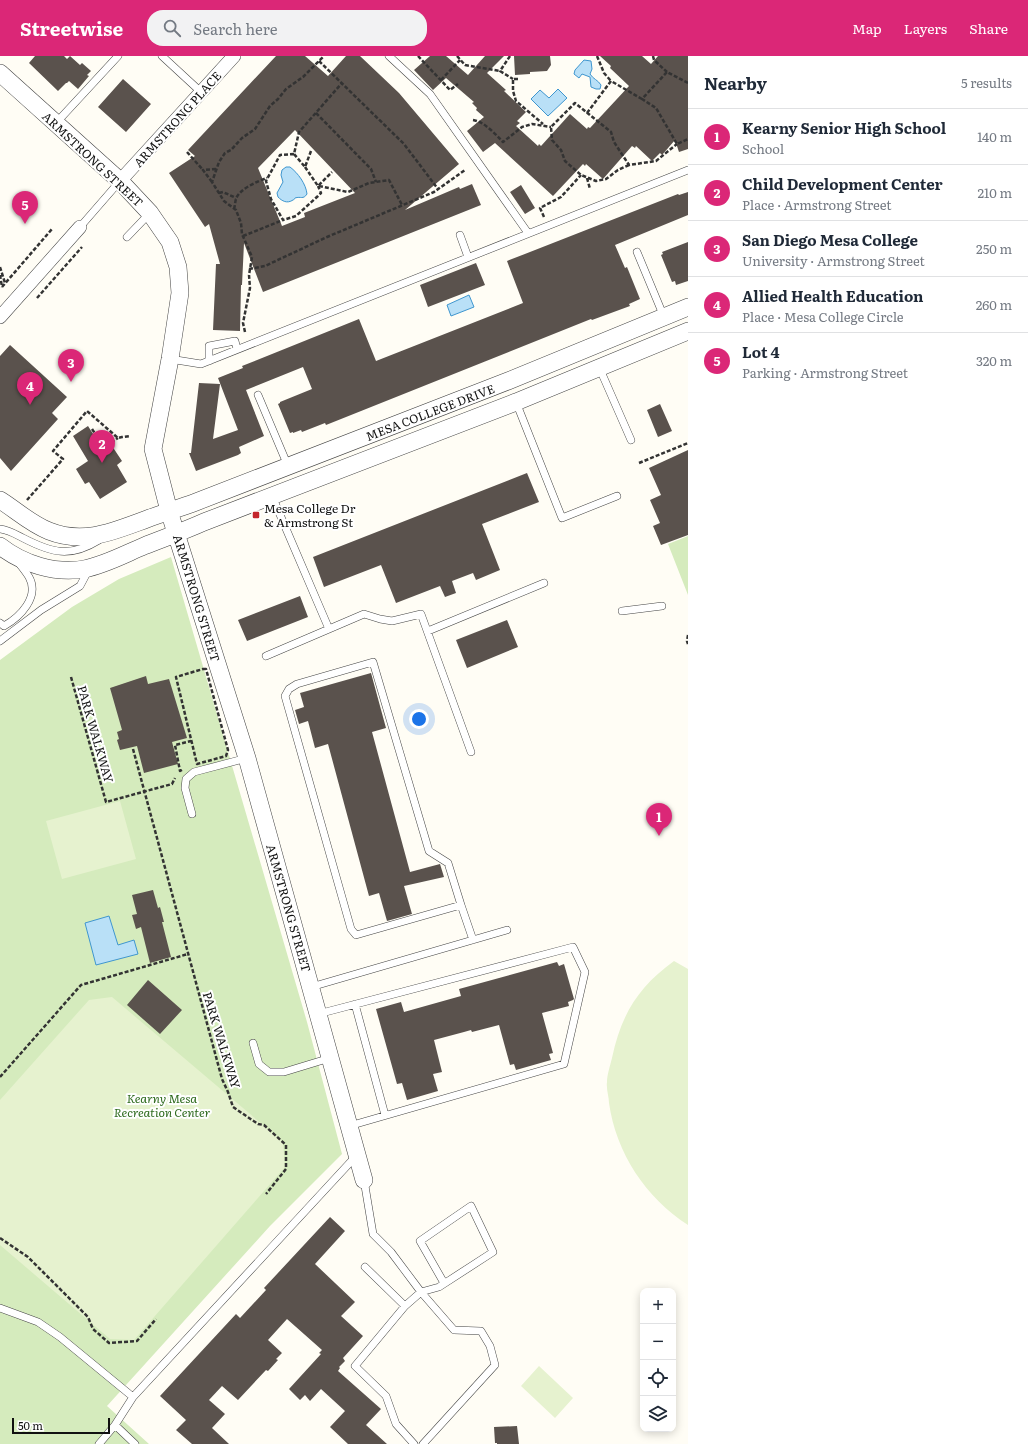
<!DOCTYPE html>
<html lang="en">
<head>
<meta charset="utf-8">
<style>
  :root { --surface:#fff; --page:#f2f2f3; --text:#1f2937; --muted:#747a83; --line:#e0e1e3; --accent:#db2777 }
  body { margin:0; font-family:Literata,serif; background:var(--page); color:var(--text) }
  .controls { position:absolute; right:12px; bottom:12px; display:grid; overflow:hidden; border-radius:8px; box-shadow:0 2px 10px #0003 }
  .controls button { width:36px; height:36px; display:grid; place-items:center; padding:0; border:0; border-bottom:1px solid var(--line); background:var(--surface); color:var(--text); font:20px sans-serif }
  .scale { position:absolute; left:12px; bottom:10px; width:98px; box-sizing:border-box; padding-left:4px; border:2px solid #111; border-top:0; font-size:11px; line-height:14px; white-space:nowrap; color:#111; -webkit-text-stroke:3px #fff; paint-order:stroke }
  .you { position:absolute; left:419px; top:663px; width:14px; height:14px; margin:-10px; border:3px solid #fff; border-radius:50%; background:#1a73e8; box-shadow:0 0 0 6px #1a73e833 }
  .badge { display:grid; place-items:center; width:26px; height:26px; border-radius:50%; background:var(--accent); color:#fff; font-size:13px; font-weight:700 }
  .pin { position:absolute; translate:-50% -33px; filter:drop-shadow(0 1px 2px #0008) }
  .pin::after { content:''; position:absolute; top:21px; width:14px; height:12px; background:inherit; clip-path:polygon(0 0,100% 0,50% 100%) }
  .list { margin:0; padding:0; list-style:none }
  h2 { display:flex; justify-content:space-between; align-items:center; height:52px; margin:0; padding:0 16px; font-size:17px }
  h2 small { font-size:13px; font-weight:400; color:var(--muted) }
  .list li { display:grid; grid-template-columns:26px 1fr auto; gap:12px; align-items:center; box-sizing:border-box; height:56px; padding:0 16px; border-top:1px solid var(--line) }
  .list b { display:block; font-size:15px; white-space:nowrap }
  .list p { margin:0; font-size:13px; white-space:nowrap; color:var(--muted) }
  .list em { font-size:13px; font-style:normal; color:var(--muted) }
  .icon { flex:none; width:22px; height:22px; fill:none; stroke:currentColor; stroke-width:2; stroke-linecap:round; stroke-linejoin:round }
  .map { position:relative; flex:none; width:688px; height:1388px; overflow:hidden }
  header { display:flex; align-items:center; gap:24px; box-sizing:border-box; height:56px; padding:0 20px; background:var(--accent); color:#fff }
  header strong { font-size:19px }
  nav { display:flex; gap:22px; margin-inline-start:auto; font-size:14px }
  .search { width:280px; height:36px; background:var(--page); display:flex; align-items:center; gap:10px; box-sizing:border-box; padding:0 14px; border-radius:16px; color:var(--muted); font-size:15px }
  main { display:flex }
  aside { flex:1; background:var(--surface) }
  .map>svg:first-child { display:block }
  .green { fill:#d5ebbd }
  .pitch { fill:#e6f2cf }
  .water { fill:#b9e0f7; stroke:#3f96cf }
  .building { fill:#5a524d; fill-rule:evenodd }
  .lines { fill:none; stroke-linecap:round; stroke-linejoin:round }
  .service-casing { stroke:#444; stroke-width:8 }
  .minor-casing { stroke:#444; stroke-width:14 }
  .tertiary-casing { stroke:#444; stroke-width:18 }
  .path { stroke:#333; stroke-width:2.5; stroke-dasharray:4 2; stroke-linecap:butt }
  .service { stroke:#fff; stroke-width:7 }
  .minor { stroke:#fff; stroke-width:13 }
  .tertiary { stroke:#fff; stroke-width:17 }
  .poi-dot { fill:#c4262e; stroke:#fff; stroke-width:1.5 }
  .labels { text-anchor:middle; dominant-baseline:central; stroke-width:4; stroke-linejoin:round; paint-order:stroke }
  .street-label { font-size:12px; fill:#111; stroke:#fff }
  .poi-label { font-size:12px; fill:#111; stroke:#fff; text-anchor:start }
  .park-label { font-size:12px; font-style:italic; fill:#2f6b1f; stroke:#fff }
</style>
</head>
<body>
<header>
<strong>Streetwise</strong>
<div class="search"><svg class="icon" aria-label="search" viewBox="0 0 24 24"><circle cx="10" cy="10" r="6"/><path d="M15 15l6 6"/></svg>Search here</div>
<nav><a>Map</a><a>Layers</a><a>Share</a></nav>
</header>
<main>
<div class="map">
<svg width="688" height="1388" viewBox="0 0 688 1388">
  <rect width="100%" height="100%" fill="#fffdf5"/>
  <path class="green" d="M 688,480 L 688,539 L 668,488 Z
    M 171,501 L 307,966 L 342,1098 L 270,1170 L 107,1350 L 149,1388 L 0,1388 L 0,604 L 72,551 L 119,523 Z"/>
  <path class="pitch" d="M 120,745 L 136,803 L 62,823 L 46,765 Z
    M 674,905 L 688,913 L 688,1169 C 646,1142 616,1097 609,1047 C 609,1041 606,1033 607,1026 C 607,1019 610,1010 612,1002 C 621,959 638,931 674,905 Z
    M 112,941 L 283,1086 L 285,1111 L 134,1284 L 110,1283 L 0,1189 L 0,1044 L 89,944 Z
    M 539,1310 L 573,1342 L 555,1362 L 521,1330 Z"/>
  <path class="water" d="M 584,4 L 591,5 L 592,13 L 590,18 C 593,23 598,24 601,29 L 600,33 L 596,33 L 591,31 L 590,21 L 582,18 L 579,22 L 574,18 L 575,14 Z
    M 558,33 L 567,42 L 548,60 L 531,43 L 540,34 L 549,42 Z
    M 286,111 L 290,111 C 298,117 306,128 307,138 C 303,144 301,140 295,142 C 294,143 294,144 293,144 C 287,148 282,145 278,141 L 277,137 L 283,126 L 281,119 L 282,114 Z
    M 469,239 L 474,251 L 451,260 L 447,249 Z
    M 109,860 L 118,889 L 134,884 L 138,898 L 96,909 L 85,867 Z"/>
  <path class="building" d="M 35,0 L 64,0 L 67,3 L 70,0 L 80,9 L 82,7 L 91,15 L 87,19 L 89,20 L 78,33 L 69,25 L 67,27 L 66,27 L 58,35 L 29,7 Z
    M 276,0 L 305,0 L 328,20 L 346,0 L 360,0 L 399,37 L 459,108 L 405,154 L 459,131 L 460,133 L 472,128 L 481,149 L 263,236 L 244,187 L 242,229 L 241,229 L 240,275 L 213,274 L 216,208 L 220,208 L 209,168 L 205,171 L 169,117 L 195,100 L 188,94 ZM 295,74 L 355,137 L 304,157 L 305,161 L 282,170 L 258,112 Z
    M 430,0 L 446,0 L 468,19 L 485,0 L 504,0 L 487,17 L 506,34 L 504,35 L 526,56 L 517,65 L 520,67 L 516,70 L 538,90 L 539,88 L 541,90 L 570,58 L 587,73 L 588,71 L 590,72 L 629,30 L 610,12 L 611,10 L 600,0 L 642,0 L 651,8 L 658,0 L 688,0 L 688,93 L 679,96 L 675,84 L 662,99 L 660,97 L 652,105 L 636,90 L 635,92 L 632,90 L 603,123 L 586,108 L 585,110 L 583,108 L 553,140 L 495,87 L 483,96 L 467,75 L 484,61 L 476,54 L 477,52 L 472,47 L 474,46 L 446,22 L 433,34 L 414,14 Z
    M 514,0 L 550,0 L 551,9 L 547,15 L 530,16 L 530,18 L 515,19 Z
    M 123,23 L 151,48 L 126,76 L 98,51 Z
    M 521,129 L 535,152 L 525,158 L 510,136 Z
    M 688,136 L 688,159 L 615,189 L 625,212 L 627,211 L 640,243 L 629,248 L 630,250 L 592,264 L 591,263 L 326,369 L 325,367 L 302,376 L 301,374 L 293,377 L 293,376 L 290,377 L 278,348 L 280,347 L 280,346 L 312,333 L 303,311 L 246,334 L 264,380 L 239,391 L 241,397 L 238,399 L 196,415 L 189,397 L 191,397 L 199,327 L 220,328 L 213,383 L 238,374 L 218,322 L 243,312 L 242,310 L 359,263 L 376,305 L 523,247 L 507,205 L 678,138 L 679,139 Z
    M 688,186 L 688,225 L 676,229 L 675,225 L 672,226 L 661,199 L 663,198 L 662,196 Z
    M 476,207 L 485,229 L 428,251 L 420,229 Z
    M 10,289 L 67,341 L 52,357 L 58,363 L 11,415 L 0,402 L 0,300 Z
    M 660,348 L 672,375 L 658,381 L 647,354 Z
    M 88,370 L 104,395 L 112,390 L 122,405 L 117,409 L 127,426 L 100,443 L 89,426 L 85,428 L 76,413 L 88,405 L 73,380 Z
    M 688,394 L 688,479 L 661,489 L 653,470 L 660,467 L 650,444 L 661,439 L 649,412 Z
    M 527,417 L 539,446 L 482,468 L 500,514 L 476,524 L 473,517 L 452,525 L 456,537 L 445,541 L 440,530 L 396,547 L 381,509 L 324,531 L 313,501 Z
    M 300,540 L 308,561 L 247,585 L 238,564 Z
    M 507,564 L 518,591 L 467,612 L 456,584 Z
    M 371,617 L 386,672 L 372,676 L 410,816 L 440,808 L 444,821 L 404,830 L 412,858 L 387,865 L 379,837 L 369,840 L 328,688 L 315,692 L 308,665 L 299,668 L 295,654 L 304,651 L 300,637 Z
    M 146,620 L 148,628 L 169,623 L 187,682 L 172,686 L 178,708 L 144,717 L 137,690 L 120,694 L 117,684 L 119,683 L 117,676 L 122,674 L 110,632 Z
    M 153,834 L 158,852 L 160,851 L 164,866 L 162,866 L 171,901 L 150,907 L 141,871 L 136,873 L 132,859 L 137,858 L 132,839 Z
    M 557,906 L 559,910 L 564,908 L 574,943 L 573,944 L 568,946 L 569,950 L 542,957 L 553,997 L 549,998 L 551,1004 L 516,1014 L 514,1008 L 510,1009 L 499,969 L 472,976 L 471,974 L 464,976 L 434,984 L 442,1016 L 433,1018 L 438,1035 L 407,1044 L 402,1027 L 397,1028 L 376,953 L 401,946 L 404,956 L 461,940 L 459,933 Z
    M 148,924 L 182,954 L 160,978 L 127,949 Z
    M 330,1161 L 345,1175 L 315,1208 L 355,1246 L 341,1260 L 363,1280 L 343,1302 L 345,1305 L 339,1311 L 340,1312 L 338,1315 L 381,1353 L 366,1369 L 387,1388 L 348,1388 L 330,1371 L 345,1355 L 321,1333 L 310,1345 L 305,1339 L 300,1344 L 289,1333 L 321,1298 L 319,1297 L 322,1294 L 287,1263 L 268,1284 L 282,1297 L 276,1303 L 278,1304 L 268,1315 L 266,1314 L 238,1344 L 222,1330 L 209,1344 L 225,1358 L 212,1372 L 229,1388 L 192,1388 L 176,1374 L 186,1364 L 160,1340 L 236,1258 L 240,1262 L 266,1234 L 264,1232 Z
    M 517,1370 L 519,1388 L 497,1388 L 497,1387 L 495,1387 L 494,1371 Z"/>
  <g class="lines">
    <defs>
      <path id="service" d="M 162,0 L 201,36
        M 389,0 L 430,38 L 528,177
        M 56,67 L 118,0
        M 80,171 L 120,125
        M 460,179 L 468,201
        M 127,181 L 150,157
        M 637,196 L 664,261
        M 170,303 L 201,308 L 688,114
        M 209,305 L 209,290 L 235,285 L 237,293
        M 599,311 L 631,384
        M 258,339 L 288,410
        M 516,346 L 562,462 L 617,440
        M 0,473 C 9,474 15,478 23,482 C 52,497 70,502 99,484
        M 622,555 L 662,550
        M 0,567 L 4,570 C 20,561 40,541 29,521 C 26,516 22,511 18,506
        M 329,573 L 364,558 L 380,563 L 392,565 L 421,558 L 471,696
        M 428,575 L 544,527
        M 0,585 L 41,554 L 80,530 L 89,513
        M 266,600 L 329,573 L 272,440
        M 192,758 L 185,732 L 186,723 L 194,716 L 247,702
        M 461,849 L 448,807 L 429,795 L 373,606 L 297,628 L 289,633 L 285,640 L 351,873 L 356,879 L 461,849 L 473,884
        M 311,931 L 507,874
        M 355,948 L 385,1059
        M 318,958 L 573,891 L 585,916 L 564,1008 L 349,1070
        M 253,987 L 259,1008 L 269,1016 L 284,1016 L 330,1002
        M 364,1124 L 373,1178 L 391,1196 L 421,1236 L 454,1274 L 481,1275 L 490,1290 L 495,1309 L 423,1388
        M 365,1211 L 405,1250
        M 0,1252 L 38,1266 L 60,1281 L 133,1341
        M 99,1388 L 115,1369
        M 135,1388 L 115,1369 L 133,1341 L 357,1099
        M 414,1388 L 396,1368 L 386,1340 L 355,1310 L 405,1250 L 421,1236 L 439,1231 L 493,1196 L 471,1150 L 420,1185 L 444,1227"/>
      <path id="minor" d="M 120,125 L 234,0
        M 0,261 L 80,171"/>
      <path id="tertiary" d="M 0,17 L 120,125 L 150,157 L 170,186 L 178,211 L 180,237 L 170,303 L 153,393 L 169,455 L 247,702 L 364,1124
        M 0,444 C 16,454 31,468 49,475 C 84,489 114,475 147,463 C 163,457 180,452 196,446 L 508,325 L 688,251
        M 0,490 C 23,508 55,518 84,513 C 105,509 125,498 144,490 C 164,482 184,475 204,466 L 516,346 L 688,275"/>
    </defs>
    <use href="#service" class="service-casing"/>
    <use href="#minor" class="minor-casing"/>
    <use href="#tertiary" class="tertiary-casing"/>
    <path class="path" d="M 418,0 L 450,34 L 458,28
      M 457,0 L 465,9 L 500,15
      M 510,0 L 500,15 L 513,23
      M 597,0 L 604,17 L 611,25
      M 653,0 L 654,4 L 667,16
      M 319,5 L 404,88 L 438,133
      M 518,23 L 513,23 L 513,35 L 516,45 L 543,68
      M 441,24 L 460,4
      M 688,27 L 667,16 L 642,43 L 656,52 L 677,88 L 688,83
      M 316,57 L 371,113 L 376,126
      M 587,57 L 611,25 L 642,43
      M 473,64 C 485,66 495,78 503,86 L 522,71 L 532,68 L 551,71
      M 311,95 L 305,111 L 294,98 L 299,76 L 342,27
      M 187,96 L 203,114
      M 294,98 L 280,99 L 266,125 L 271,143 L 283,164 L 296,160 L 318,140 L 321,137 L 318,130
      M 629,109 L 618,114 L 606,123 L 596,125 L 581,119 L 565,105 L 561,94 L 552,84 L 551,71 L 575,47 L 611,76 L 614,86 L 629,109 L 656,105 L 677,88
      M 305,111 L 318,130 L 332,116
      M 587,122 L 590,133
      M 212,126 L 203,114 L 216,113
      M 319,130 L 348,136 L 369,127 L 389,124 L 402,149
      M 219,137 L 223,136 L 236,142
      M 234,153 C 235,150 235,146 236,143 C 239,133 258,125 267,122
      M 544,161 L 540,152 L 561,141 L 581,119
      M 243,180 L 283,164
      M 0,211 L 5,227
      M 249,213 L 265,210 L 327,181 L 434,136 L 465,114
      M 0,219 L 2,231
      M 2,231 L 52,173
      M 37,242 L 82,191
      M 245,276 L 243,267 L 250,232 L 249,219 L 252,201 L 242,178 L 241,167 L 236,154 L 224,145 L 212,126 L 219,106 L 225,97 L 231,94 L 242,82 L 255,73 L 270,50 L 278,43 L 286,33 L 303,21 L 324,0
      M 92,373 L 104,391 L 118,382
      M 639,407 L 688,387
      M 27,444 L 63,403 L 53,395 L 87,355 L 118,382 L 122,381 L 130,380
      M 688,579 L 687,585 L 688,588
      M 203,613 L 206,613 L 228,694 L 226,700 L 197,708 L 176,621 Z
      M 71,621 L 106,746 L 172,728 L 175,722
      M 133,693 L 222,1023 L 228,1036 L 233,1051 L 258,1068 L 264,1069 L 286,1089 L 286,1113 L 266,1138
      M 182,714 L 180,715 L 175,689 L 191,685
      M 0,1021 L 81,929 L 188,898
      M 0,1182 L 28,1201 L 88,1261 L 93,1273 L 109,1287 L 137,1285 L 156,1263"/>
    <use href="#service" class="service"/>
    <use href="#minor" class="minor"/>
    <use href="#tertiary" class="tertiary"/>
  </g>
  <rect class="poi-dot" x="252" y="455" width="8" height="8" rx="2"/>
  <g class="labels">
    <g class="street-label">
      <text transform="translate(177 63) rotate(-48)">ARMSTRONG PLACE</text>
      <text transform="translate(93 103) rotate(43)">ARMSTRONG STREET</text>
      <text transform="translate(430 356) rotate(-21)">MESA COLLEGE DRIVE</text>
      <text transform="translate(197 542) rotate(73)">ARMSTRONG STREET</text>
      <text transform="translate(96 678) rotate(74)">PARK WALKWAY</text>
      <text transform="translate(289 852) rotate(74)">ARMSTRONG STREET</text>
      <text transform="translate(222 984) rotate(73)">PARK WALKWAY</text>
    </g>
    <g class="poi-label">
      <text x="264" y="452">Mesa College Dr<tspan x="264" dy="14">&amp; Armstrong St</tspan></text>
    </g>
    <g class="park-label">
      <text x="162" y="1042">Kearny Mesa<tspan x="162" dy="14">Recreation Center</tspan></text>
    </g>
  </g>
</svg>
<div class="controls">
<button>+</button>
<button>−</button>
<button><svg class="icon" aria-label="locate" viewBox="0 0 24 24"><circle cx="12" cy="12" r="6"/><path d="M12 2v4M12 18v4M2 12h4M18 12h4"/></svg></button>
<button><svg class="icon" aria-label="layers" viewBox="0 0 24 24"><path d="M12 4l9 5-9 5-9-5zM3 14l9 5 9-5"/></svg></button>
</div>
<div class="scale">50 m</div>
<div class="you"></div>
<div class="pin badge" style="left:659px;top:780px">1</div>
<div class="pin badge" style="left:102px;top:407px">2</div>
<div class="pin badge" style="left:71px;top:326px">3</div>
<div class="pin badge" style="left:30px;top:349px">4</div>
<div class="pin badge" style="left:25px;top:168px">5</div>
</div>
<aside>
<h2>Nearby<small>5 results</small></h2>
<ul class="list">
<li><span class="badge">1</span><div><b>Kearny Senior High School</b><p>School</p></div><em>140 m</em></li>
<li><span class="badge">2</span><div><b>Child Development Center</b><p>Place · Armstrong Street</p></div><em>210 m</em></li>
<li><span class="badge">3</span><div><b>San Diego Mesa College</b><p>University · Armstrong Street</p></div><em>250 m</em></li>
<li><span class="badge">4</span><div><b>Allied Health Education</b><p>Place · Mesa College Circle</p></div><em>260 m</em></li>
<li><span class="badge">5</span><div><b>Lot 4</b><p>Parking · Armstrong Street</p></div><em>320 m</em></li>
</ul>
</aside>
</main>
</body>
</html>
